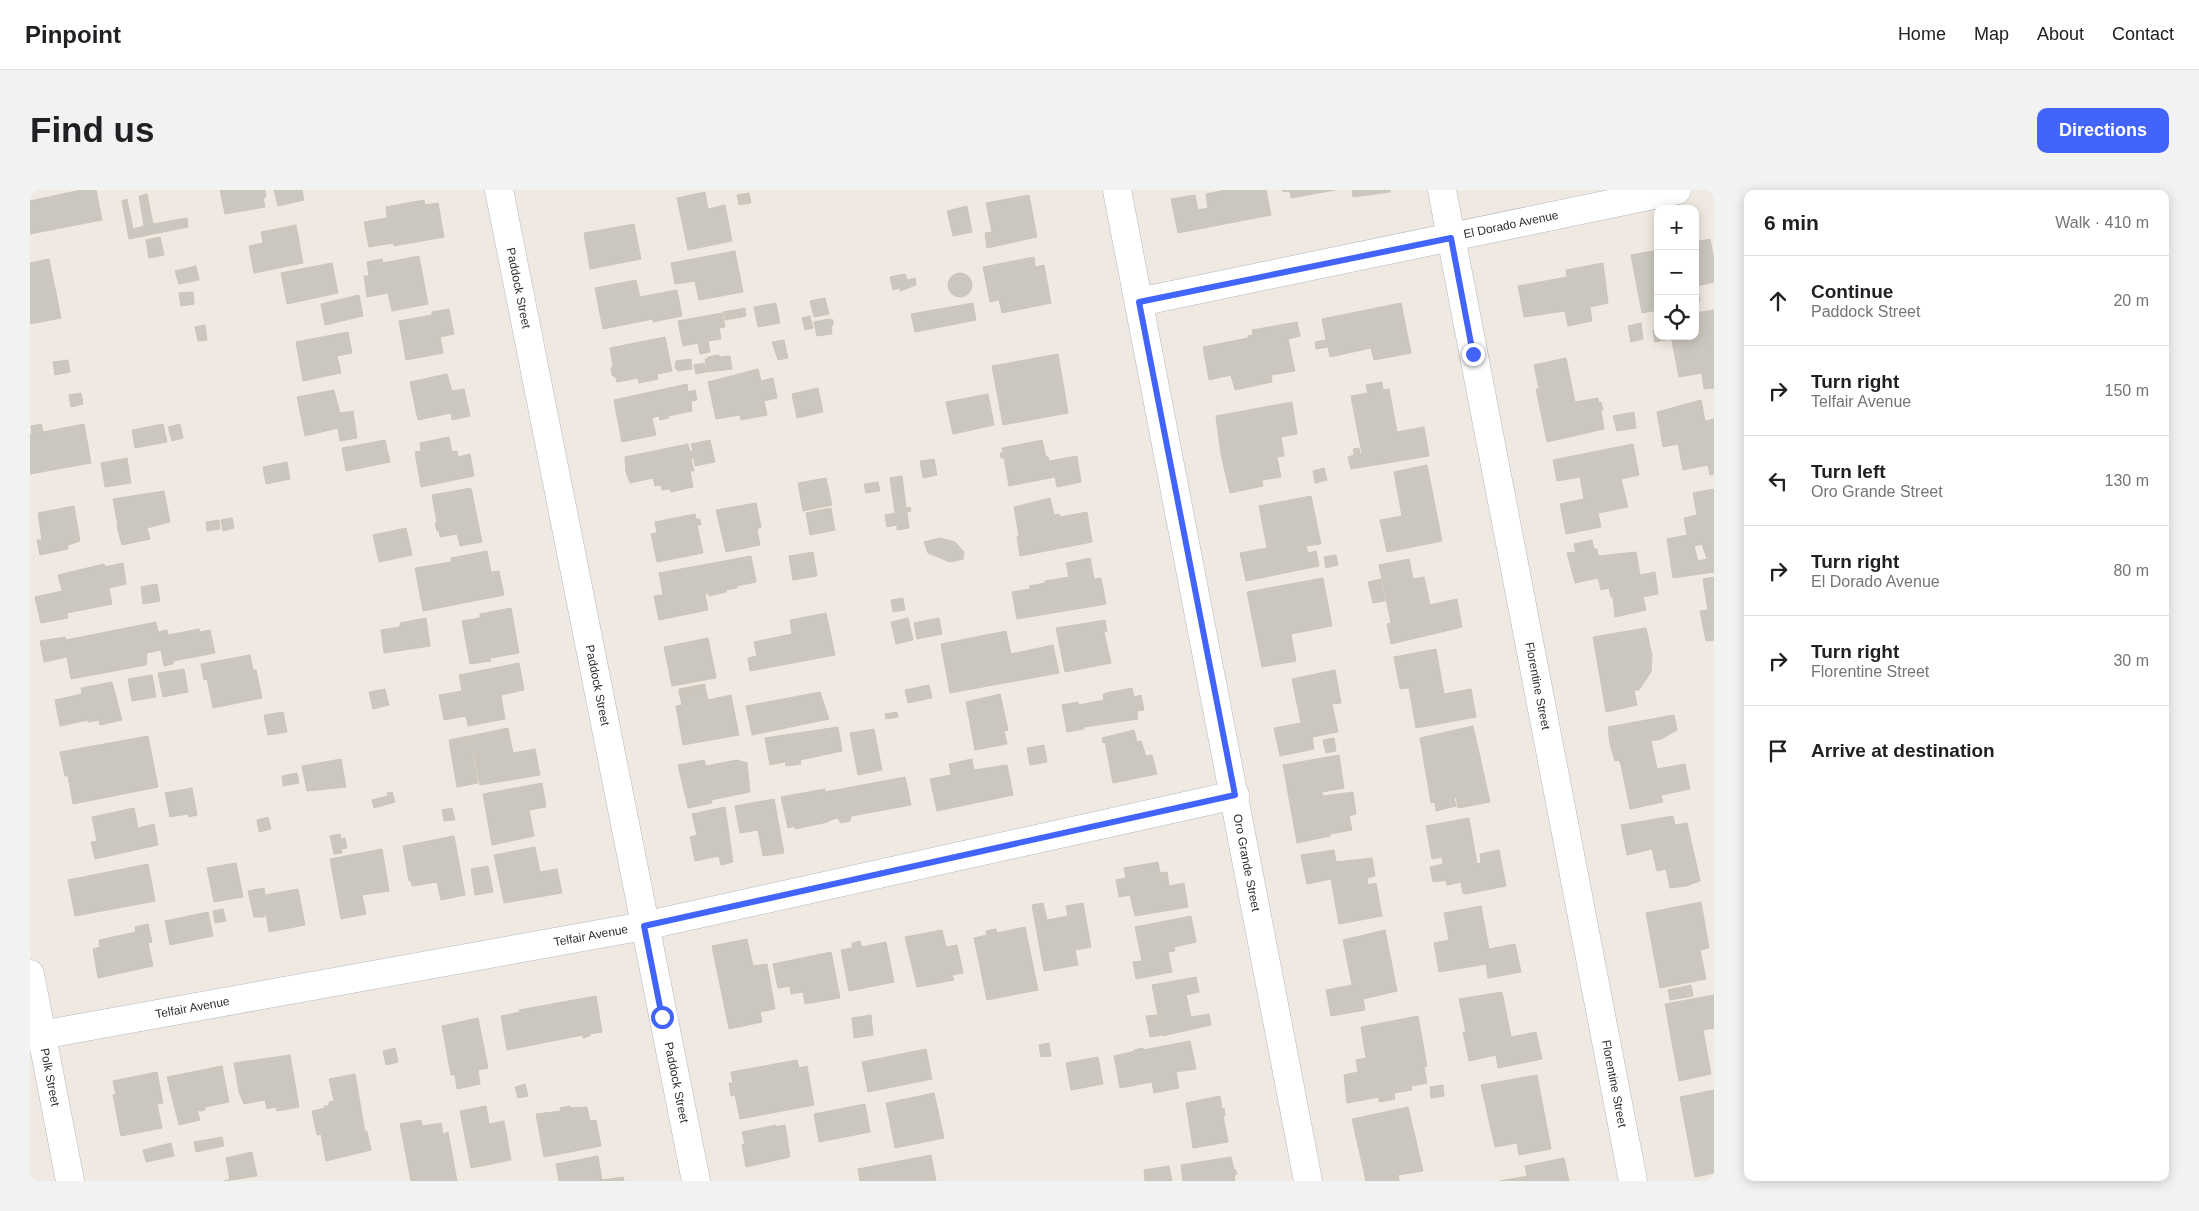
<!DOCTYPE html>
<html lang="en">
<head>
<meta charset="utf-8">
<style>
  :root { --surface:#fff; --page:#f2f2f2; --text:#202124; --muted:#757577; --line:#e0e0e0; --accent:#4264fb }
  body { margin:0; font-family:Arial,sans-serif; background:var(--page); color:var(--text) }
  .controls { position:absolute; right:15px; top:15px; display:grid; overflow:hidden; border-radius:10px; box-shadow:0 2px 12px #0003 }
  .controls button { width:45px; height:45px; display:grid; place-items:center; padding:0; border:0; border-bottom:1px solid var(--line); background:var(--surface); color:var(--text); font:25px sans-serif }
  .stop { position:absolute; width:15px; height:15px; margin:-11px; border:4px solid #4264fb; border-radius:50%; background:#fff }
  .stop.end { background:#4264fb; border-color:#fff; box-shadow:0 1px 5px #0008 }
  .list { margin:0; padding:0; list-style:none }
  h2 { display:flex; justify-content:space-between; align-items:center; height:65px; margin:0; padding:0 20px; font-size:21px }
  h2 small { font-size:16px; font-weight:400; color:var(--muted) }
  .list li { display:grid; grid-template-columns:32px 1fr auto; gap:15px; align-items:center; box-sizing:border-box; height:90px; padding:0 20px; border-top:1px solid var(--line) }
  .list b { display:block; font-size:19px; white-space:nowrap }
  .list p { margin:0; font-size:16px; white-space:nowrap; color:var(--muted) }
  .list em { font-size:16px; font-style:normal; color:var(--muted) }
  .icon { flex:none; width:28px; height:28px; fill:none; stroke:currentColor; stroke-width:2; stroke-linecap:round; stroke-linejoin:round }
  .map { position:relative; flex:none; width:1684px; height:991px; overflow:hidden; border-radius:10px }
  header { display:flex; align-items:center; gap:30px; box-sizing:border-box; height:70px; padding:0 25px; background:var(--surface); border-bottom:1px solid var(--line) }
  header strong { font-size:24px }
  nav { display:flex; gap:28px; margin-inline-start:auto; font-size:18px }
  .intro { display:flex; align-items:center; justify-content:space-between; box-sizing:border-box; height:120px; padding:0 30px }
  h1 { margin:0; font-size:35px }
  .button { padding:12px 22px; border-radius:10px; background:var(--accent); color:#fff; font-size:18px; font-weight:700 }
  main { display:flex; gap:30px; padding:0 30px }
  aside { flex:1; background:var(--surface); border-radius:10px; box-shadow:0 2px 12px #0003 }
  .map>svg:first-child { display:block }
  .building { fill:#cbc7bf; stroke:#cbc5ba; fill-rule:evenodd }
  .lines { fill:none; stroke-linecap:round; stroke-linejoin:round }
  .minor-casing { stroke:#b4b7c1; stroke-width:29 }
  .tertiary-casing { stroke:#b4b7c1; stroke-width:29 }
  .minor { stroke:#fff; stroke-width:28 }
  .tertiary { stroke:#fff; stroke-width:28 }
  .route { stroke:#4264fb; stroke-width:6 }
  .labels { text-anchor:middle; dominant-baseline:central; stroke-width:4.5; stroke-linejoin:round; paint-order:stroke }
  .street-label { font-size:12px; fill:#2e2e2e; stroke:#fff }
</style>
</head>
<body>
<header>
<strong>Pinpoint</strong>
<nav><a>Home</a><a>Map</a><a>About</a><a>Contact</a></nav>
</header>
<div class="intro"><h1>Find us</h1><a class="button">Directions</a></div>
<main>
<div class="map">
<svg width="1684" height="991" viewBox="0 0 1684 991">
  <rect width="100%" height="100%" fill="#efe9e1"/>
  <path class="building" d="M 51,0 L 66,0 L 72,30 L 0,44 L 0,11 Z
    M 190,0 L 235,0 L 236,7 L 233,8 L 235,17 L 195,24 Z
    M 244,0 L 272,0 L 274,10 L 248,16 Z
    M 1195,0 L 1236,0 L 1241,25 L 1148,43 L 1141,9 L 1165,5 L 1168,20 L 1178,18 L 1176,4 Z
    M 1252,0 L 1305,0 L 1261,8 L 1260,1 L 1253,2 Z
    M 1322,0 L 1360,0 L 1360,2 L 1323,7 Z
    M 675,2 L 678,19 L 695,15 L 702,51 L 658,60 L 647,8 Z
    M 719,3 L 721,13 L 709,15 L 707,5 Z
    M 117,4 L 123,34 L 157,28 L 158,37 L 99,49 L 92,11 L 97,9 L 103,39 L 114,36 L 109,6 Z
    M 999,5 L 1007,47 L 957,58 L 955,43 L 962,42 L 956,13 Z
    M 394,10 L 395,15 L 408,13 L 414,47 L 364,56 L 363,53 L 339,57 L 334,32 L 357,28 L 356,17 Z
    M 937,16 L 942,42 L 923,46 L 917,21 Z
    M 604,34 L 611,69 L 560,79 L 554,43 Z
    M 266,35 L 273,73 L 224,83 L 219,56 L 233,53 L 231,42 Z
    M 130,47 L 134,65 L 119,68 L 116,50 Z
    M 1680,49 L 1684,70 L 1684,92 L 1667,96 L 1670,111 L 1665,112 L 1665,52 Z
    M 1628,60 L 1628,120 L 1612,123 L 1601,65 Z
    M 705,61 L 713,102 L 669,110 L 665,91 L 645,94 L 641,73 Z
    M 389,66 L 398,114 L 362,121 L 358,103 L 337,107 L 334,86 L 339,86 L 337,72 L 352,69 L 353,73 Z
    M 1004,67 L 1005,77 L 1014,75 L 1021,113 L 972,123 L 969,110 L 960,112 L 953,77 Z
    M 19,69 L 31,128 L 0,134 L 0,73 Z
    M 302,73 L 308,103 L 257,114 L 251,83 Z
    M 1573,73 L 1578,113 L 1560,117 L 1562,131 L 1538,136 L 1535,121 L 1494,127 L 1488,96 L 1537,87 L 1536,80 Z
    M 166,76 L 169,90 L 149,94 L 145,81 Z
    M918 95a12 12 0 1 1 24 0a12 12 0 1 1-24 0Z
    M 875,84 L 877,90 L 885,88 L 886,95 L 870,101 L 870,98 L 863,100 L 860,87 Z
    M 606,90 L 610,107 L 647,100 L 652,126 L 623,132 L 623,129 L 573,139 L 565,98 Z
    M 163,102 L 164,114 L 151,116 L 149,103 Z
    M 329,105 L 333,126 L 295,135 L 291,114 Z
    M 795,108 L 799,124 L 784,127 L 780,111 Z
    M 746,113 L 750,133 L 728,137 L 724,117 Z
    M 943,113 L 946,130 L 885,142 L 881,124 Z
    M 1371,113 L 1381,163 L 1344,170 L 1341,158 L 1300,167 L 1298,157 L 1286,159 L 1285,152 L 1296,150 L 1292,129 Z
    M 715,118 L 716,126 L 707,128 L 705,120 Z
    M 419,119 L 424,144 L 410,147 L 413,163 L 376,170 L 369,131 L 402,125 L 402,122 Z
    M 704,120 L 706,128 L 695,130 L 693,122 Z
    M 1684,120 L 1684,198 L 1674,199 L 1672,183 L 1649,187 L 1641,146 L 1665,146 L 1665,123 Z
    M 692,123 L 695,137 L 689,138 L 691,149 L 678,151 L 680,162 L 670,164 L 668,153 L 653,156 L 648,131 Z
    M 780,126 L 783,138 L 775,140 L 772,128 Z
    M 799,129 L 803,130 L 803,135 L 801,136 L 802,144 L 787,146 L 784,132 Z
    M 1267,132 L 1270,146 L 1258,149 L 1265,181 L 1241,185 L 1242,192 L 1205,200 L 1201,185 L 1179,190 L 1173,157 L 1218,148 L 1218,146 L 1223,145 L 1222,140 Z
    M 1611,133 L 1613,149 L 1601,152 L 1598,136 Z
    M 175,135 L 177,150 L 168,151 L 165,137 Z
    M 1628,139 L 1628,146 L 1635,146 L 1636,150 L 1625,152 L 1623,140 Z
    M 318,142 L 322,163 L 307,166 L 311,183 L 273,191 L 266,152 Z
    M 635,147 L 642,181 L 627,184 L 628,189 L 609,193 L 608,188 L 587,192 L 586,188 L 582,185 L 581,178 L 583,176 L 580,158 Z
    M 754,150 L 758,168 L 748,170 L 742,152 Z
    M 1028,164 L 1038,223 L 973,235 L 962,176 Z
    M 689,165 L 689,167 L 700,166 L 702,179 L 677,182 L 675,169 L 678,169 L 678,167 Z
    M 1536,168 L 1545,212 L 1568,208 L 1569,213 L 1571,212 L 1573,220 L 1571,220 L 1574,239 L 1517,252 L 1506,199 L 1509,199 L 1504,175 Z
    M 661,169 L 662,179 L 648,181 L 645,178 L 646,171 Z
    M 38,170 L 40,182 L 25,185 L 23,172 Z
    M 674,173 L 676,182 L 666,184 L 664,175 Z
    M 728,179 L 731,191 L 743,188 L 747,208 L 734,211 L 737,225 L 711,230 L 710,225 L 686,229 L 678,192 Z
    M 417,184 L 422,201 L 434,199 L 440,226 L 422,230 L 421,223 L 388,230 L 380,192 Z
    M 1352,192 L 1353,200 L 1359,199 L 1367,242 L 1394,237 L 1399,266 L 1321,279 L 1318,267 L 1324,265 L 1323,259 L 1329,258 L 1330,264 L 1332,264 L 1321,206 L 1338,203 L 1336,195 Z
    M 657,194 L 658,202 L 665,200 L 667,210 L 661,211 L 662,221 L 638,226 L 639,228 L 630,230 L 629,226 L 622,228 L 626,245 L 592,252 L 584,210 Z
    M 788,198 L 793,222 L 767,228 L 762,204 Z
    M 304,200 L 310,223 L 323,221 L 327,248 L 310,251 L 308,238 L 275,246 L 267,207 Z
    M 51,203 L 53,214 L 41,217 L 39,205 Z
    M 958,204 L 964,235 L 923,244 L 916,212 Z
    M 1671,210 L 1675,231 L 1684,229 L 1684,284 L 1680,285 L 1678,275 L 1653,280 L 1648,254 L 1633,257 L 1627,222 Z
    M 1262,212 L 1267,244 L 1251,247 L 1254,266 L 1247,267 L 1251,287 L 1232,290 L 1233,296 L 1200,303 L 1191,264 L 1186,226 Z
    M 1604,222 L 1606,238 L 1587,241 L 1583,226 Z
    M 11,234 L 13,242 L 54,234 L 61,273 L 0,284 L 0,244 L 2,244 L 1,236 Z
    M 133,234 L 137,252 L 105,258 L 102,240 Z
    M 150,234 L 153,248 L 142,251 L 138,237 Z
    M 419,247 L 422,262 L 427,261 L 428,267 L 440,264 L 444,286 L 391,297 L 385,262 L 391,261 L 390,253 Z
    M 355,250 L 360,272 L 316,281 L 312,258 Z
    M 680,250 L 685,272 L 665,276 L 664,268 L 661,269 L 664,281 L 660,281 L 663,297 L 641,302 L 640,299 L 632,300 L 631,295 L 625,296 L 623,288 L 600,293 L 596,282 L 595,267 L 658,254 L 660,262 L 663,261 L 661,254 Z
    M 1012,250 L 1016,267 L 1018,267 L 1019,271 L 1047,266 L 1051,292 L 1027,297 L 1025,287 L 979,296 L 974,268 L 971,268 L 970,263 L 973,263 L 972,258 Z
    M 1603,254 L 1609,285 L 1591,289 L 1598,317 L 1568,323 L 1571,337 L 1536,344 L 1530,314 L 1554,309 L 1550,287 L 1527,291 L 1523,270 Z
    M 97,268 L 101,293 L 75,297 L 71,273 Z
    M 904,269 L 907,285 L 893,288 L 890,271 Z
    M 257,272 L 260,289 L 236,294 L 233,277 Z
    M 1397,275 L 1412,351 L 1357,362 L 1350,330 L 1372,326 L 1364,282 Z
    M 1294,278 L 1297,290 L 1285,293 L 1283,281 Z
    M 872,286 L 876,318 L 880,317 L 881,321 L 877,322 L 879,338 L 867,340 L 867,335 L 857,337 L 855,325 L 865,323 L 860,288 Z
    M 796,288 L 802,315 L 773,321 L 768,293 Z
    M 848,292 L 850,301 L 836,303 L 834,294 Z
    M 441,298 L 452,352 L 430,356 L 427,344 L 410,347 L 409,341 L 407,341 L 405,333 L 407,333 L 402,305 Z
    M 1684,299 L 1684,382 L 1643,388 L 1637,349 L 1657,345 L 1654,328 L 1667,325 L 1663,303 ZM 1672,354 L 1677,369 L 1668,371 L 1664,356 Z
    M 134,301 L 140,332 L 117,338 L 120,349 L 92,355 L 87,336 L 88,336 L 83,309 Z
    M 1281,306 L 1291,354 L 1276,356 L 1278,363 L 1286,361 L 1289,376 L 1216,391 L 1210,363 L 1237,358 L 1229,316 Z
    M 1020,308 L 1024,325 L 1029,324 L 1030,327 L 1057,322 L 1062,352 L 990,366 L 987,347 L 989,346 L 984,317 Z
    M 726,313 L 731,337 L 727,339 L 730,355 L 696,362 L 686,320 Z
    M 44,316 L 50,351 L 38,355 L 38,359 L 10,365 L 7,350 L 12,350 L 8,323 Z
    M 801,318 L 805,340 L 780,345 L 776,323 Z
    M 665,324 L 666,329 L 670,329 L 671,335 L 667,335 L 673,363 L 627,372 L 621,344 L 627,343 L 625,332 Z
    M 202,328 L 204,338 L 193,341 L 191,330 Z
    M 189,330 L 190,339 L 177,341 L 176,332 Z
    M 376,338 L 382,365 L 349,372 L 343,345 Z
    M 910,348 L 925,352 L 934,362 L 933,369 L 920,372 L 898,363 L 894,352 Z
    M 1562,350 L 1564,359 L 1567,359 L 1568,366 L 1606,362 L 1610,385 L 1625,382 L 1628,404 L 1613,407 L 1616,420 L 1585,427 L 1583,407 L 1581,407 L 1579,398 L 1571,400 L 1568,388 L 1545,393 L 1537,363 L 1546,362 L 1544,354 Z
    M 457,361 L 461,382 L 469,381 L 474,405 L 393,421 L 385,378 L 421,372 L 421,368 Z
    M 783,362 L 787,386 L 763,390 L 759,366 Z
    M 1306,365 L 1308,375 L 1296,378 L 1294,367 Z
    M 721,366 L 726,392 L 707,396 L 707,398 L 696,400 L 696,402 L 679,406 L 678,403 L 675,404 L 678,420 L 629,430 L 624,406 L 633,405 L 629,383 Z
    M 1060,368 L 1064,389 L 1071,388 L 1076,414 L 987,429 L 982,402 L 1000,399 L 999,396 L 1015,393 L 1015,391 L 1039,387 L 1036,373 Z
    M 1379,369 L 1383,389 L 1394,387 L 1400,415 L 1427,409 L 1432,437 L 1361,454 L 1357,434 L 1361,433 L 1349,375 Z
    M 93,373 L 96,394 L 79,398 L 82,414 L 37,423 L 38,428 L 11,433 L 5,407 L 32,401 L 28,385 L 74,374 L 75,377 Z
    M 1684,387 L 1684,450 L 1676,451 L 1670,421 L 1678,420 L 1673,389 Z
    M 1293,388 L 1302,436 L 1261,444 L 1266,471 L 1232,477 L 1217,402 Z
    M 1351,389 L 1355,411 L 1343,413 L 1338,392 Z
    M 127,394 L 130,411 L 113,414 L 111,397 Z
    M 873,408 L 875,420 L 863,422 L 861,410 Z
    M 481,418 L 489,463 L 460,468 L 461,471 L 440,474 L 432,431 L 450,428 L 450,424 Z
    M 796,423 L 805,465 L 720,481 L 718,468 L 727,466 L 724,452 L 762,444 L 760,430 Z
    M 396,428 L 400,456 L 354,463 L 351,440 L 370,437 L 370,433 Z
    M 878,428 L 883,450 L 866,454 L 861,432 Z
    M 909,428 L 912,444 L 887,449 L 884,433 Z
    M 1075,430 L 1077,441 L 1074,442 L 1081,473 L 1035,482 L 1026,438 Z
    M 126,432 L 128,442 L 137,440 L 138,445 L 169,439 L 170,442 L 180,440 L 185,463 L 143,471 L 143,474 L 134,476 L 131,460 L 117,463 L 116,475 L 41,489 L 37,467 L 14,472 L 10,451 L 35,447 L 36,450 Z
    M 1616,438 L 1622,466 L 1621,482 L 1609,500 L 1604,500 L 1607,515 L 1576,522 L 1563,447 Z
    M 976,441 L 981,464 L 1023,455 L 1029,483 L 920,503 L 911,454 Z
    M 678,448 L 686,488 L 642,496 L 634,457 Z
    M 1406,459 L 1414,504 L 1441,499 L 1446,527 L 1386,538 L 1379,498 L 1370,499 L 1364,467 Z
    M 220,465 L 223,480 L 226,480 L 232,508 L 183,518 L 177,489 L 174,490 L 171,474 Z
    M 489,473 L 494,500 L 471,505 L 475,529 L 438,536 L 436,526 L 414,530 L 409,505 L 432,501 L 429,485 Z
    M 154,479 L 158,502 L 133,507 L 128,483 Z
    M 1305,480 L 1311,513 L 1302,514 L 1308,542 L 1282,547 L 1284,559 L 1250,566 L 1244,538 L 1271,533 L 1262,489 Z
    M 122,485 L 126,507 L 102,511 L 98,489 Z
    M 82,492 L 92,530 L 70,535 L 69,530 L 58,532 L 58,530 L 30,536 L 25,510 L 52,504 L 51,498 Z
    M 675,494 L 675,497 L 649,502 L 649,499 Z
    M 899,495 L 902,508 L 878,513 L 875,500 Z
    M 675,497 L 678,510 L 701,505 L 709,545 L 653,555 L 646,516 L 652,515 L 649,502 Z
    M 1102,498 L 1104,507 L 1111,505 L 1114,520 L 1107,521 L 1108,529 L 1054,537 L 1054,539 L 1037,542 L 1032,515 L 1048,512 L 1049,515 L 1074,510 L 1073,505 L 1076,503 Z
    M 355,499 L 359,515 L 343,519 L 339,502 Z
    M 790,502 L 799,529 L 722,545 L 716,516 Z
    M 970,504 L 978,540 L 974,541 L 977,554 L 945,560 L 936,512 Z
    M 253,522 L 257,542 L 238,545 L 234,525 Z
    M 867,522 L 868,527 L 856,529 L 855,524 Z
    M 1644,525 L 1647,540 L 1631,549 L 1621,551 L 1627,579 L 1655,574 L 1660,599 L 1631,605 L 1633,612 L 1600,619 L 1591,575 L 1589,570 L 1585,571 L 1580,554 L 1578,537 Z
    M 1443,536 L 1460,612 L 1428,618 L 1426,607 L 1424,608 L 1426,616 L 1406,621 L 1405,612 L 1401,613 L 1390,548 Z
    M 808,537 L 812,561 L 770,570 L 771,574 L 756,576 L 755,572 L 740,575 L 735,548 Z
    M 478,538 L 483,563 L 505,559 L 510,585 L 450,595 L 440,546 Z
    M 844,539 L 852,580 L 828,585 L 820,543 Z
    M 1104,540 L 1107,552 L 1111,551 L 1116,566 L 1122,565 L 1127,584 L 1083,593 L 1075,552 L 1073,553 L 1072,548 Z
    M 118,546 L 128,597 L 43,614 L 38,586 L 35,586 L 30,562 Z
    M 439,546 L 448,593 L 427,597 L 419,550 Z
    M 1304,548 L 1306,561 L 1296,563 L 1293,550 Z
    M 1014,555 L 1017,572 L 1000,575 L 997,558 Z
    M 1309,565 L 1314,598 L 1292,602 L 1293,606 L 1323,602 L 1326,624 L 1319,626 L 1322,640 L 1300,644 L 1300,646 L 1267,653 L 1253,575 Z
    M 311,569 L 316,597 L 277,601 L 272,576 Z
    M 942,569 L 944,580 L 977,575 L 983,605 L 907,621 L 900,589 L 921,585 L 919,574 Z
    M 674,570 L 676,576 L 707,570 L 717,573 L 720,602 L 681,610 L 682,613 L 658,618 L 648,575 Z
    M 267,583 L 269,593 L 253,596 L 252,586 Z
    M 875,587 L 881,615 L 821,626 L 820,631 L 811,633 L 807,628 L 798,631 L 798,632 L 765,639 L 765,636 L 758,638 L 751,607 L 795,599 L 795,602 Z
    M 512,593 L 516,617 L 499,620 L 504,646 L 462,655 L 453,604 Z
    M 162,598 L 167,625 L 159,627 L 158,624 L 140,627 L 135,603 Z
    M 362,602 L 365,612 L 344,618 L 342,610 L 358,606 L 357,603 Z
    M 744,609 L 754,663 L 733,666 L 728,640 L 710,643 L 705,616 Z
    M 695,617 L 703,672 L 691,675 L 689,666 L 665,671 L 660,647 L 667,645 L 662,624 Z
    M 104,618 L 108,638 L 124,634 L 128,655 L 65,669 L 61,652 L 67,651 L 62,627 Z
    M 422,618 L 425,630 L 414,631 L 412,620 Z
    M 1643,626 L 1645,635 L 1657,633 L 1670,691 L 1656,696 L 1640,698 L 1636,679 L 1627,681 L 1622,659 L 1597,665 L 1591,635 Z
    M 238,627 L 241,639 L 229,642 L 227,630 Z
    M 1439,628 L 1447,674 L 1451,673 L 1450,664 L 1469,660 L 1476,696 L 1436,704 L 1433,703 L 1431,692 L 1417,695 L 1416,690 L 1403,692 L 1400,677 L 1413,674 L 1412,667 L 1402,669 L 1396,636 Z
    M 310,644 L 311,649 L 315,648 L 317,658 L 311,659 L 312,663 L 304,664 L 300,646 Z
    M 424,646 L 435,705 L 411,710 L 407,692 L 382,696 L 381,691 L 379,691 L 373,656 Z
    M 505,657 L 510,682 L 527,679 L 532,703 L 474,713 L 464,665 Z
    M 352,659 L 359,701 L 332,705 L 336,724 L 311,729 L 300,669 Z
    M 1304,660 L 1306,672 L 1342,668 L 1345,686 L 1337,688 L 1338,695 L 1346,693 L 1352,726 L 1309,734 L 1301,689 L 1277,694 L 1271,665 Z
    M 1128,672 L 1130,683 L 1137,682 L 1139,696 L 1154,693 L 1158,717 L 1105,726 L 1100,705 L 1089,707 L 1086,690 L 1096,688 L 1094,678 Z
    M 206,673 L 213,707 L 184,712 L 177,678 Z
    M 118,674 L 125,711 L 45,726 L 38,690 Z
    M 458,676 L 463,702 L 445,705 L 441,679 Z
    M 234,698 L 235,705 L 268,699 L 275,735 L 239,742 L 236,724 L 234,727 L 224,727 L 218,701 Z
    M 1671,712 L 1679,758 L 1670,760 L 1676,789 L 1630,798 L 1616,723 Z
    M 1013,713 L 1017,730 L 1038,726 L 1036,716 L 1053,713 L 1061,757 L 1045,760 L 1048,775 L 1014,781 L 1002,715 Z
    M 1451,716 L 1459,759 L 1485,754 L 1491,782 L 1458,788 L 1456,774 L 1409,782 L 1404,753 L 1419,750 L 1414,723 Z
    M 193,719 L 196,731 L 185,733 L 183,721 Z
    M 178,722 L 183,746 L 140,755 L 135,731 Z
    M 1161,726 L 1166,752 L 1144,757 L 1145,761 L 1138,762 L 1142,782 L 1106,789 L 1103,772 L 1112,771 L 1105,737 Z
    M 118,734 L 122,752 L 118,753 L 123,776 L 68,788 L 63,759 L 70,757 L 69,750 L 106,742 L 105,737 Z
    M 995,737 L 1008,800 L 957,810 L 944,748 L 957,745 L 956,741 L 966,739 L 967,743 Z
    M 912,740 L 916,757 L 927,755 L 933,783 L 922,785 L 924,790 L 887,797 L 875,747 Z
    M 1355,740 L 1367,801 L 1333,809 L 1335,820 L 1301,826 L 1296,800 L 1322,795 L 1313,750 Z
    M 717,749 L 723,776 L 737,774 L 745,819 L 730,822 L 732,832 L 699,839 L 682,756 Z
    M 830,751 L 832,757 L 856,752 L 864,792 L 819,801 L 811,760 L 822,758 L 822,753 Z
    M 801,762 L 810,808 L 775,814 L 773,802 L 761,804 L 760,796 L 748,798 L 743,774 Z
    M 1166,787 L 1169,802 L 1156,805 L 1161,827 L 1179,824 L 1181,835 L 1132,846 L 1122,795 Z
    M 1661,795 L 1663,806 L 1640,810 L 1638,800 Z
    M 1472,802 L 1481,847 L 1506,842 L 1512,869 L 1468,878 L 1466,865 L 1439,871 L 1433,842 L 1436,842 L 1429,809 Z
    M 1684,805 L 1684,838 L 1673,840 L 1681,884 L 1649,891 L 1635,814 Z
    M 566,806 L 572,842 L 560,844 L 560,846 L 553,848 L 553,845 L 477,860 L 471,826 L 490,822 L 489,820 Z
    M 841,825 L 843,845 L 824,848 L 822,828 Z
    M 1127,825 L 1131,845 L 1120,847 L 1116,826 Z
    M 1388,826 L 1397,876 L 1394,877 L 1397,893 L 1381,896 L 1382,900 L 1364,903 L 1365,909 L 1349,912 L 1349,907 L 1317,913 L 1314,885 L 1328,882 L 1326,870 L 1336,868 L 1331,837 Z
    M 448,828 L 458,878 L 448,880 L 450,894 L 427,899 L 425,885 L 421,885 L 412,836 Z
    M 1160,851 L 1166,879 L 1146,882 L 1149,898 L 1124,903 L 1122,892 L 1090,898 L 1084,866 L 1105,861 L 1104,860 L 1113,858 L 1113,860 Z
    M 1019,853 L 1021,866 L 1011,867 L 1009,855 Z
    M 365,858 L 368,872 L 356,875 L 353,861 Z
    M 896,859 L 902,889 L 838,902 L 832,872 Z
    M 260,865 L 269,917 L 247,921 L 246,917 L 237,919 L 235,910 L 214,914 L 209,902 L 204,873 Z
    M 1068,867 L 1073,894 L 1041,900 L 1036,873 Z
    M 767,870 L 769,878 L 777,876 L 784,915 L 710,929 L 705,905 L 701,906 L 699,893 L 703,893 L 701,882 Z
    M 192,876 L 199,912 L 175,917 L 175,920 L 169,921 L 167,919 L 170,930 L 149,935 L 137,887 Z
    M 127,882 L 133,913 L 127,914 L 132,938 L 91,946 L 83,905 L 86,904 L 83,891 Z
    M 325,884 L 335,942 L 337,941 L 341,960 L 296,971 L 291,944 L 287,945 L 282,921 L 295,918 L 294,916 L 299,916 L 299,912 L 304,911 L 299,889 Z
    M 1507,885 L 1521,959 L 1489,965 L 1487,953 L 1465,957 L 1451,895 Z
    M 495,894 L 498,906 L 488,908 L 485,897 Z
    M 1413,895 L 1414,906 L 1401,908 L 1400,897 Z
    M 1684,900 L 1684,983 L 1665,987 L 1650,907 Z
    M 904,903 L 914,948 L 865,958 L 856,913 Z
    M 1190,906 L 1192,919 L 1194,918 L 1195,926 L 1193,926 L 1198,952 L 1163,958 L 1156,913 Z
    M 835,914 L 840,942 L 789,952 L 784,924 Z
    M 456,916 L 459,934 L 474,931 L 481,970 L 441,978 L 430,921 Z
    M 540,916 L 540,918 L 557,917 L 560,931 L 566,930 L 571,956 L 514,967 L 506,924 L 531,921 L 530,918 Z
    M 1378,917 L 1393,981 L 1368,985 L 1369,991 L 1336,991 L 1322,929 Z
    M 391,930 L 392,936 L 411,933 L 413,944 L 418,942 L 427,991 L 381,991 L 370,934 Z
    M 746,935 L 746,937 L 755,935 L 760,967 L 716,977 L 712,955 L 715,954 L 712,942 Z
    M 192,947 L 194,956 L 166,962 L 164,952 Z
    M 141,953 L 144,966 L 116,972 L 113,960 Z
    M 222,962 L 227,986 L 194,991 L 200,990 L 196,968 Z
    M 901,965 L 906,991 L 830,991 L 828,979 Z
    M 568,966 L 572,990 L 593,987 L 594,991 L 529,991 L 526,974 Z
    M 1201,967 L 1204,980 L 1205,979 L 1207,984 L 1204,986 L 1205,991 L 1153,991 L 1151,975 Z
    M 1534,968 L 1539,991 L 1470,991 L 1497,986 L 1495,976 Z
    M 1139,976 L 1142,991 L 1115,991 L 1114,980 Z"/>
  <g class="lines">
    <defs>
      <g id="minor">
        <path id="s1" d="M 469,0 L 666,991"/>
        <path id="s2" d="M 1087,0 L 1278,991"/>
        <path id="s3" d="M 1412,0 L 1603,991"/>
        <path id="s4" d="M 1109,112 L 1647,0"/>
        <path id="s5" d="M 0,847 L 614,736 L 1205,605"/>
      </g>
      <g id="tertiary">
        <path id="s6" d="M 0,784 L 40,991"/>
      </g>
    </defs>
    <use href="#minor" class="minor-casing"/>
    <use href="#tertiary" class="tertiary-casing"/>
    <use href="#minor" class="minor"/>
    <use href="#tertiary" class="tertiary"/>
  </g>
  <g class="lines">
    <path class="route" d="M 632,827 L 614,736 L 1205,605 L 1109,112 L 1421,48 L 1443,164"/>
  </g>
  <g class="labels">
    <g class="street-label">
      <text stroke="none"><textPath href="#s4" startOffset="380">El Dorado Avenue</textPath></text>
      <text stroke="none"><textPath href="#s1" startOffset="100">Paddock Street</textPath></text>
      <text stroke="none"><textPath href="#s1" startOffset="505">Paddock Street</textPath></text>
      <text stroke="none"><textPath href="#s3" startOffset="505">Florentine Street</textPath></text>
      <text stroke="none"><textPath href="#s2" startOffset="685">Oro Grande Street</textPath></text>
      <text stroke="none"><textPath href="#s5" startOffset="570">Telfair Avenue</textPath></text>
      <text stroke="none"><textPath href="#s5" startOffset="165">Telfair Avenue</textPath></text>
      <text stroke="none"><textPath href="#s6" startOffset="105">Polk Street</textPath></text>
      <text stroke="none"><textPath href="#s1" startOffset="910">Paddock Street</textPath></text>
      <text stroke="none"><textPath href="#s3" startOffset="910">Florentine Street</textPath></text>
    </g>
  </g>
</svg>
<div class="controls">
<button>+</button>
<button>−</button>
<button><svg class="icon" aria-label="locate" viewBox="0 0 24 24"><circle cx="12" cy="12" r="6"/><path d="M12 2v4M12 18v4M2 12h4M18 12h4"/></svg></button>
</div>
<div class="stop" style="left:632px;top:827px"></div>
<div class="stop end" style="left:1443px;top:164px"></div>
</div>
<aside>
<h2>6 min<small>Walk · 410 m</small></h2>
<ul class="list">
<li><svg class="icon" aria-label="ahead" viewBox="0 0 24 24"><path d="M12 20V5M6 11l6-6 6 6"/></svg><div><b>Continue</b><p>Paddock Street</p></div><em>20 m</em></li>
<li><svg class="icon" aria-label="right" viewBox="0 0 24 24"><path d="M7 20v-9h11M14 6l5 5-5 5"/></svg><div><b>Turn right</b><p>Telfair Avenue</p></div><em>150 m</em></li>
<li><svg class="icon" aria-label="left" viewBox="0 0 24 24"><path d="M17 20v-9H6M10 6l-5 5 5 5"/></svg><div><b>Turn left</b><p>Oro Grande Street</p></div><em>130 m</em></li>
<li><svg class="icon" aria-label="right" viewBox="0 0 24 24"><path d="M7 20v-9h11M14 6l5 5-5 5"/></svg><div><b>Turn right</b><p>El Dorado Avenue</p></div><em>80 m</em></li>
<li><svg class="icon" aria-label="right" viewBox="0 0 24 24"><path d="M7 20v-9h11M14 6l5 5-5 5"/></svg><div><b>Turn right</b><p>Florentine Street</p></div><em>30 m</em></li>
<li><svg class="icon" aria-label="arrive" viewBox="0 0 24 24"><path d="M6 21V4h12l-3 4 3 4H6"/></svg><div><b>Arrive at destination</b></div></li>
</ul>
</aside>
</main>
</body>
</html>
